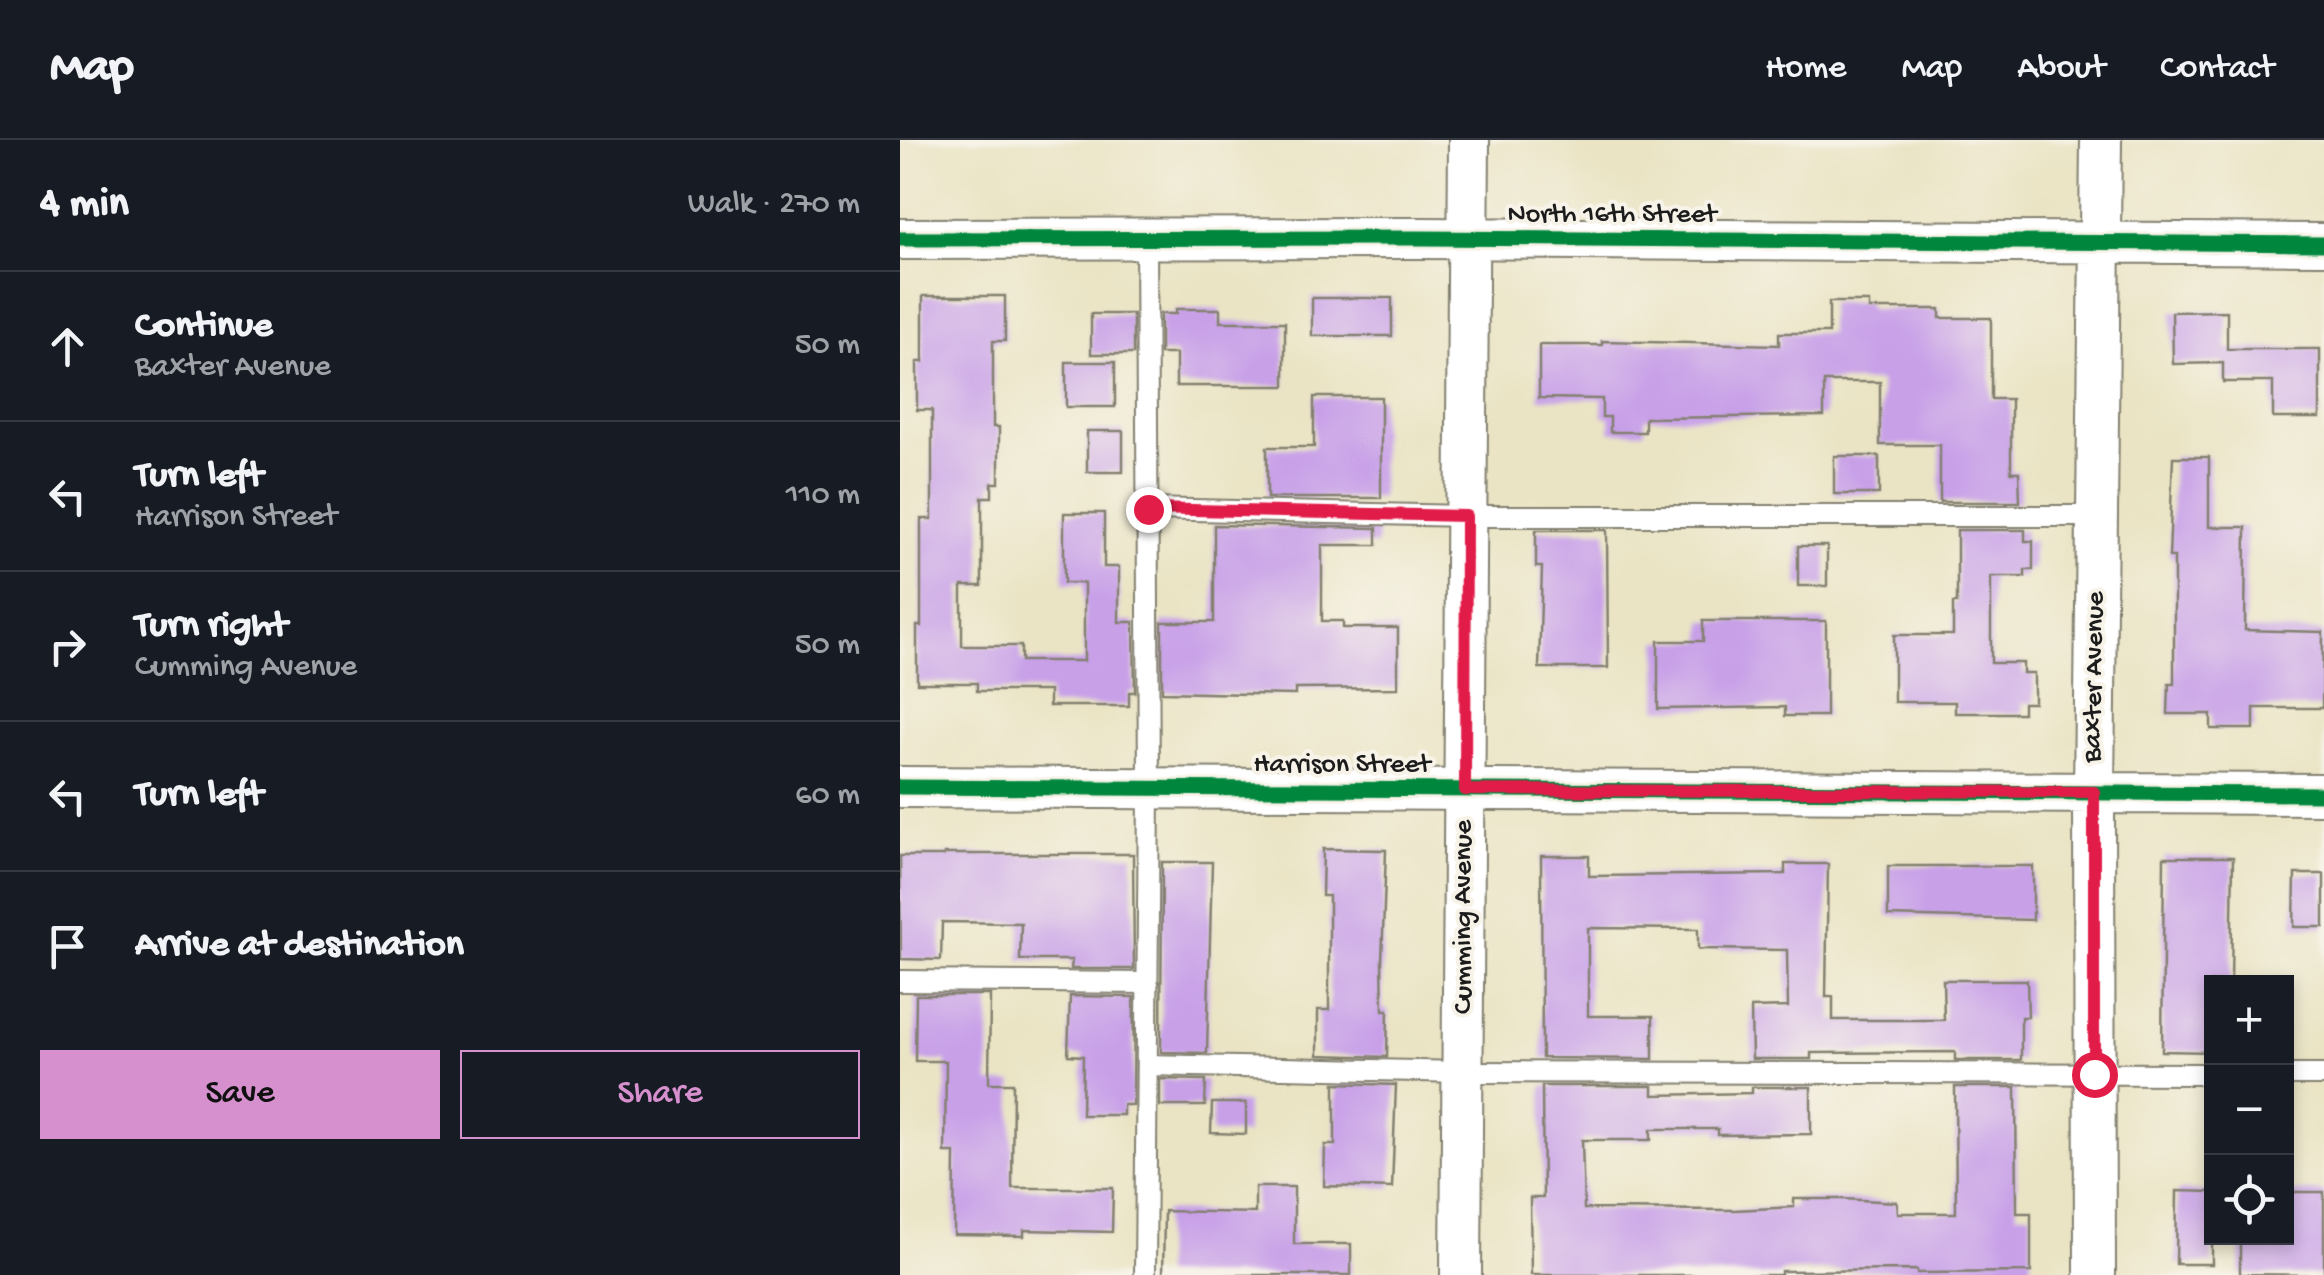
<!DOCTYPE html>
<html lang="en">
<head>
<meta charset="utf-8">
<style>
  :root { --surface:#171b24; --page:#20242c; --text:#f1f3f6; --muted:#9ea1a6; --line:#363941; --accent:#d690ce }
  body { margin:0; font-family:"Gochi Hand",sans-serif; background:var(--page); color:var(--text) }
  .controls { position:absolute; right:30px; bottom:30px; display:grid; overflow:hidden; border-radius:0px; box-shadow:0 5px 15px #0003 }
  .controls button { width:90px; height:90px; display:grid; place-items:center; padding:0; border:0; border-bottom:2px solid var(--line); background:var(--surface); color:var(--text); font:50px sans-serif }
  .stop { position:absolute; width:30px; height:30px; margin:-22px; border:8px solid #e11d48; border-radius:50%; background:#fff }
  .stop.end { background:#e11d48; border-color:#fff; box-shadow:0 2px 10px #0008 }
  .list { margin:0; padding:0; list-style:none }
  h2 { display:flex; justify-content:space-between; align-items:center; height:130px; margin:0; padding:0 40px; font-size:42px }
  h2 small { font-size:32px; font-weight:400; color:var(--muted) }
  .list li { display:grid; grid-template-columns:65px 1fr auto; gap:30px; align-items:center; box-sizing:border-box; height:150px; padding:0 40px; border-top:2px solid var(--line) }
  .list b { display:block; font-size:38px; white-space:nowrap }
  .list p { margin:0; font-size:32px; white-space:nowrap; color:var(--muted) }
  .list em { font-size:32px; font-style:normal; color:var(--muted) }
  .actions { display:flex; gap:20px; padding:30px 40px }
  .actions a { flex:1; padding:22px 0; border:2px solid var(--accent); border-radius:0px; text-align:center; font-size:35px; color:var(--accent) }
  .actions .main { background:var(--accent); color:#111 }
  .icon { flex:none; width:55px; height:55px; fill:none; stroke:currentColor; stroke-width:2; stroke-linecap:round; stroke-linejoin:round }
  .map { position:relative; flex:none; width:1424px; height:1135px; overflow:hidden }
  header { display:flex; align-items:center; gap:60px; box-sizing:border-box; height:140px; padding:0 50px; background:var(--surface); border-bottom:2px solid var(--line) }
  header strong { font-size:48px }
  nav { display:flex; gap:55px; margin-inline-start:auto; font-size:35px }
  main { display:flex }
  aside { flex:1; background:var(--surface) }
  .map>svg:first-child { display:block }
  .building { fill:#c8a0e8 }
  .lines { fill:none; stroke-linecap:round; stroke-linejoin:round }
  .lane-casing { stroke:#838070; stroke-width:24 }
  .street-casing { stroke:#838070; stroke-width:44 }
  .lane { stroke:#fff; stroke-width:20 }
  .street { stroke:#fff; stroke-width:40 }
  .cycleway-casing { stroke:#f7f3e8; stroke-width:21 }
  .cycleway { stroke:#00873e; stroke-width:15 }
  .route { stroke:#e11d48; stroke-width:12 }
  .labels { text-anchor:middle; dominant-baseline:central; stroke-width:8; stroke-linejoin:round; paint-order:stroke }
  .street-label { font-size:28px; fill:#1c1c1c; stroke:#f7f3e8 }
</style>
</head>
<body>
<header>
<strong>Map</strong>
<nav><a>Home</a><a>Map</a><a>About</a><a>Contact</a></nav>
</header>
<main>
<aside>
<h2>4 min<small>Walk · 270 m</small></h2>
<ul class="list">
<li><svg class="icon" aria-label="ahead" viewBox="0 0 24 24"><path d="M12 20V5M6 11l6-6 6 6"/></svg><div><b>Continue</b><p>Baxter Avenue</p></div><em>50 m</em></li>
<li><svg class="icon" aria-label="left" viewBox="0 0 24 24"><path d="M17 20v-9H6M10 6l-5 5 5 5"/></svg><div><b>Turn left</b><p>Harrison Street</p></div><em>110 m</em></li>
<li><svg class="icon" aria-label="right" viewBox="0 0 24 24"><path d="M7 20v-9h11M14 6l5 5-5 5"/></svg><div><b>Turn right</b><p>Cumming Avenue</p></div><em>50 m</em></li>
<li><svg class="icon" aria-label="left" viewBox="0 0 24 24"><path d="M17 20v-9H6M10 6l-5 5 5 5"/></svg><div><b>Turn left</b></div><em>60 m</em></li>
<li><svg class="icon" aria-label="arrive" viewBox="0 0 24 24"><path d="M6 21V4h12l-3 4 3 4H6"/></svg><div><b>Arrive at destination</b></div></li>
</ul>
<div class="actions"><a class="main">Save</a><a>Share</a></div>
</aside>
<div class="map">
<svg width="1424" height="1135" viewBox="0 0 1424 1135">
  <rect width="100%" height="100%" fill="#f7f3e8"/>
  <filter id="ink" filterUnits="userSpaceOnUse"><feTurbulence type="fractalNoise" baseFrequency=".01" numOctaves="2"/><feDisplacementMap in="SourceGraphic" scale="20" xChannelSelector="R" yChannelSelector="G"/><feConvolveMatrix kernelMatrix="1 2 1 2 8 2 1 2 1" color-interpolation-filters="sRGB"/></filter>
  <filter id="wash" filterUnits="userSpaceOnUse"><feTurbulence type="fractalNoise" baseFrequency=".0048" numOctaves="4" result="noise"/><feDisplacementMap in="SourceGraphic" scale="40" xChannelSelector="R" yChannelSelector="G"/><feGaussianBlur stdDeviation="2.25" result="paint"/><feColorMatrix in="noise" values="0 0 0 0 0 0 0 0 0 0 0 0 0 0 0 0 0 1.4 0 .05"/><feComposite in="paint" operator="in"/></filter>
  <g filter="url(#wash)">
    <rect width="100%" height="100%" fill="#eae4c4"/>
    <g id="blocks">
      <path class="building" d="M 23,156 L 105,156 L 105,201 L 93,201 L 93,287 L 99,287 L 99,343 L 92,343 L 92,357 L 82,357 L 82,446 L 62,446 L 62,506 L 121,506 L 121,521 L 184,521 L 184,443 L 164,443 L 164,373 L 204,373 L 204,427 L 219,427 L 219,482 L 234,482 L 235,552 L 229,552 L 229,566 L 149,566 L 149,551 L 77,551 L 77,543 L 17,543 L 17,486 L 21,486 L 21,379 L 32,379 L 32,270 L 17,270 L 17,222 L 23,222 Z
        M 412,158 L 492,158 L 492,196 L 412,196 Z
        M 929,162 L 969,162 L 969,169 L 1040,169 L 1040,178 L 1091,178 L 1091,259 L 1111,259 L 1111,332 L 1119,332 L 1120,362 L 1040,362 L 1040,305 L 980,305 L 980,242 L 924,242 L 924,276 L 745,278 L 745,292 L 710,292 L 710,277 L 702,277 L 702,259 L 639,258 L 639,205 L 702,205 L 702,201 L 879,205 L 879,193 L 929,193 Z
        M 276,169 L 320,169 L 320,182 L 385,182 L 385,246 L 276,246 L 276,214 L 260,214 L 260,174 L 276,174 Z
        M 1327,171 L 1327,209 L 1420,209 L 1420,278 L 1373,278 L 1373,242 L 1323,242 L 1323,223 L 1273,224 L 1272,172 Z
        M 191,174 L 233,174 L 233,214 L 191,214 Z
        M 166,222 L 215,222 L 215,267 L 166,267 Z
        M 414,257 L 481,257 L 481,358 L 367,358 L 367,307 L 414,307 Z
        M 187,291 L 223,291 L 223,332 L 187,332 Z
        M 934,316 L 979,316 L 979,354 L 934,354 Z
        M 1273,317 L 1309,317 L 1309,387 L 1346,387 L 1345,490 L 1423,492 L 1422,568 L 1354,568 L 1354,589 L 1311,589 L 1311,574 L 1268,574 L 1269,544 L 1274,544 L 1274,417 L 1269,417 Z
        M 314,385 L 477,388 L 477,405 L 422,405 L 422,481 L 443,481 L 443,488 L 498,488 L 498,548 L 395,549 L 395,555 L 262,552 L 262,482 L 314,482 Z
        M 636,390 L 707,390 L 708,528 L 639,528 L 642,427 L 636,427 Z
        M 1057,390 L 1125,390 L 1125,401 L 1133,401 L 1133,430 L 1125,430 L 1125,437 L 1091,437 L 1091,523 L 1123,523 L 1123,533 L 1134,533 L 1134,563 L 1123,563 L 1123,573 L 1055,573 L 1055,562 L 994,562 L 994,495 L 1053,495 L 1053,463 L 1057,463 Z
        M 898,406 L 927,406 L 927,446 L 898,446 Z
        M 803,481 L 926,481 L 926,576 L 885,576 L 885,567 L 758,569 L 758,501 L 803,501 Z
        M 423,709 L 486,710 L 482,821 L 483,870 L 488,870 L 487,917 L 418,915 L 418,870 L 429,870 L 429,756 L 422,756 Z
        M 44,714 L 233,714 L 234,829 L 171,829 L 172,820 L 120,820 L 121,783 L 42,782 L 41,820 L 1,819 L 0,716 L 44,716 Z
        M 641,716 L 689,716 L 689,736 L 885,734 L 885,724 L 928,724 L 926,857 L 933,857 L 933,880 L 1044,880 L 1043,840 L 1127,840 L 1128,877 L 1121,877 L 1121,920 L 1055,920 L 1055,912 L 911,913 L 911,919 L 852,919 L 851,868 L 888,867 L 887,810 L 798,809 L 798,789 L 688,788 L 688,876 L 753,876 L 753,919 L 642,918 Z
        M 1264,717 L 1333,717 L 1331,842 L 1312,842 L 1312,912 L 1262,911 Z
        M 262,722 L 312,722 L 307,913 L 261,912 Z
        M 988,726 L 1133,726 L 1133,780 L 988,776 Z
        M 1395,734 L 1424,734 L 1424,787 L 1394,787 Z
        M 16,855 L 90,855 L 89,943 L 113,943 L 112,1048 L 213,1048 L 212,1092 L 124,1090 L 124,1096 L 54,1095 L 55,1013 L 45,1013 L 46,921 L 15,921 Z
        M 170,856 L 234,857 L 233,965 L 223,965 L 223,975 L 182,975 L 183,916 L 168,915 Z
        M 260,939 L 306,940 L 305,966 L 260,966 Z
        M 435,943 L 496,945 L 492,1048 L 424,1046 L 425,1005 L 435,1005 Z
        M 642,946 L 753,946 L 753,955 L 852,953 L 852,947 L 911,947 L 911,994 L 818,995 L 818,989 L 751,989 L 751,1000 L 682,1000 L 684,1069 L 834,1070 L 894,1067 L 894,1059 L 942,1059 L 997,1062 L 998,1073 L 1056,1073 L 1055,947 L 1116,947 L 1117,1073 L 1131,1073 L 1131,1132 L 1017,1133 L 1017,1130 L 881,1131 L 881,1135 L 631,1135 L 630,1058 L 643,1058 Z
        M 312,963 L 346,963 L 346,994 L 311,993 Z
        M 355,1047 L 394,1047 L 394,1104 L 451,1104 L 451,1135 L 263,1135 L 264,1071 L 355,1073 Z
        M 1277,1051 L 1312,1052 L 1312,1124 L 1276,1124 Z
        M 1388,1052 L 1424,1052 L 1424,1135 L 1340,1134 L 1340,1098 L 1387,1098 Z"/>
    </g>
  </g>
  <g filter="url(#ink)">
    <use href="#blocks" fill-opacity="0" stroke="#838070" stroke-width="2.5"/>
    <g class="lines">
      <defs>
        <path id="lane" d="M 248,369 L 566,376 L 1197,376
          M 0,841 L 248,843
          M 247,925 L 563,932 L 1312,934
          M 1386,935 L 1424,935
          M 245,1135 L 249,649 L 246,99"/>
        <path id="street" d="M 0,99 L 519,98 L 1424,104
          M 0,647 L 1424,654
          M 561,1135 L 569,0
          M 1195,1135 L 1194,653 L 1201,0"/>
      </defs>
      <use href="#lane" class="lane-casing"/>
      <use href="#street" class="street-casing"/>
      <use href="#lane" class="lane"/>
      <use href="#street" class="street"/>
      <defs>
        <path id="cycleway" d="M 0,99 L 519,98 L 1424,104
          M 0,647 L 1424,654"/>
      </defs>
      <use href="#cycleway" class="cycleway-casing"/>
      <use href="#cycleway" class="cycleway"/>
    </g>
  </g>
  <g class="lines" filter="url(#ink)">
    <path class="route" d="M 248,369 L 566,376 L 565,650 L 1194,652 L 1194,934"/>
  </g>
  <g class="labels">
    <g class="street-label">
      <text x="712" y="75">North 16th Street</text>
      <text transform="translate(1195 537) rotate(-89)">Baxter Avenue</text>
      <text x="442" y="625">Harrison Street</text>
      <text transform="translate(564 777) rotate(-90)">Cumming Avenue</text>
    </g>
  </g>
</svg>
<div class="controls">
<button>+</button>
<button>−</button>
<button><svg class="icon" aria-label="locate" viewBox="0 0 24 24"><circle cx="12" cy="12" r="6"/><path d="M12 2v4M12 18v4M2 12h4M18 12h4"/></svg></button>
</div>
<div class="stop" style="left:1194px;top:934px"></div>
<div class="stop end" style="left:248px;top:369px"></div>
</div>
</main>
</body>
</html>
